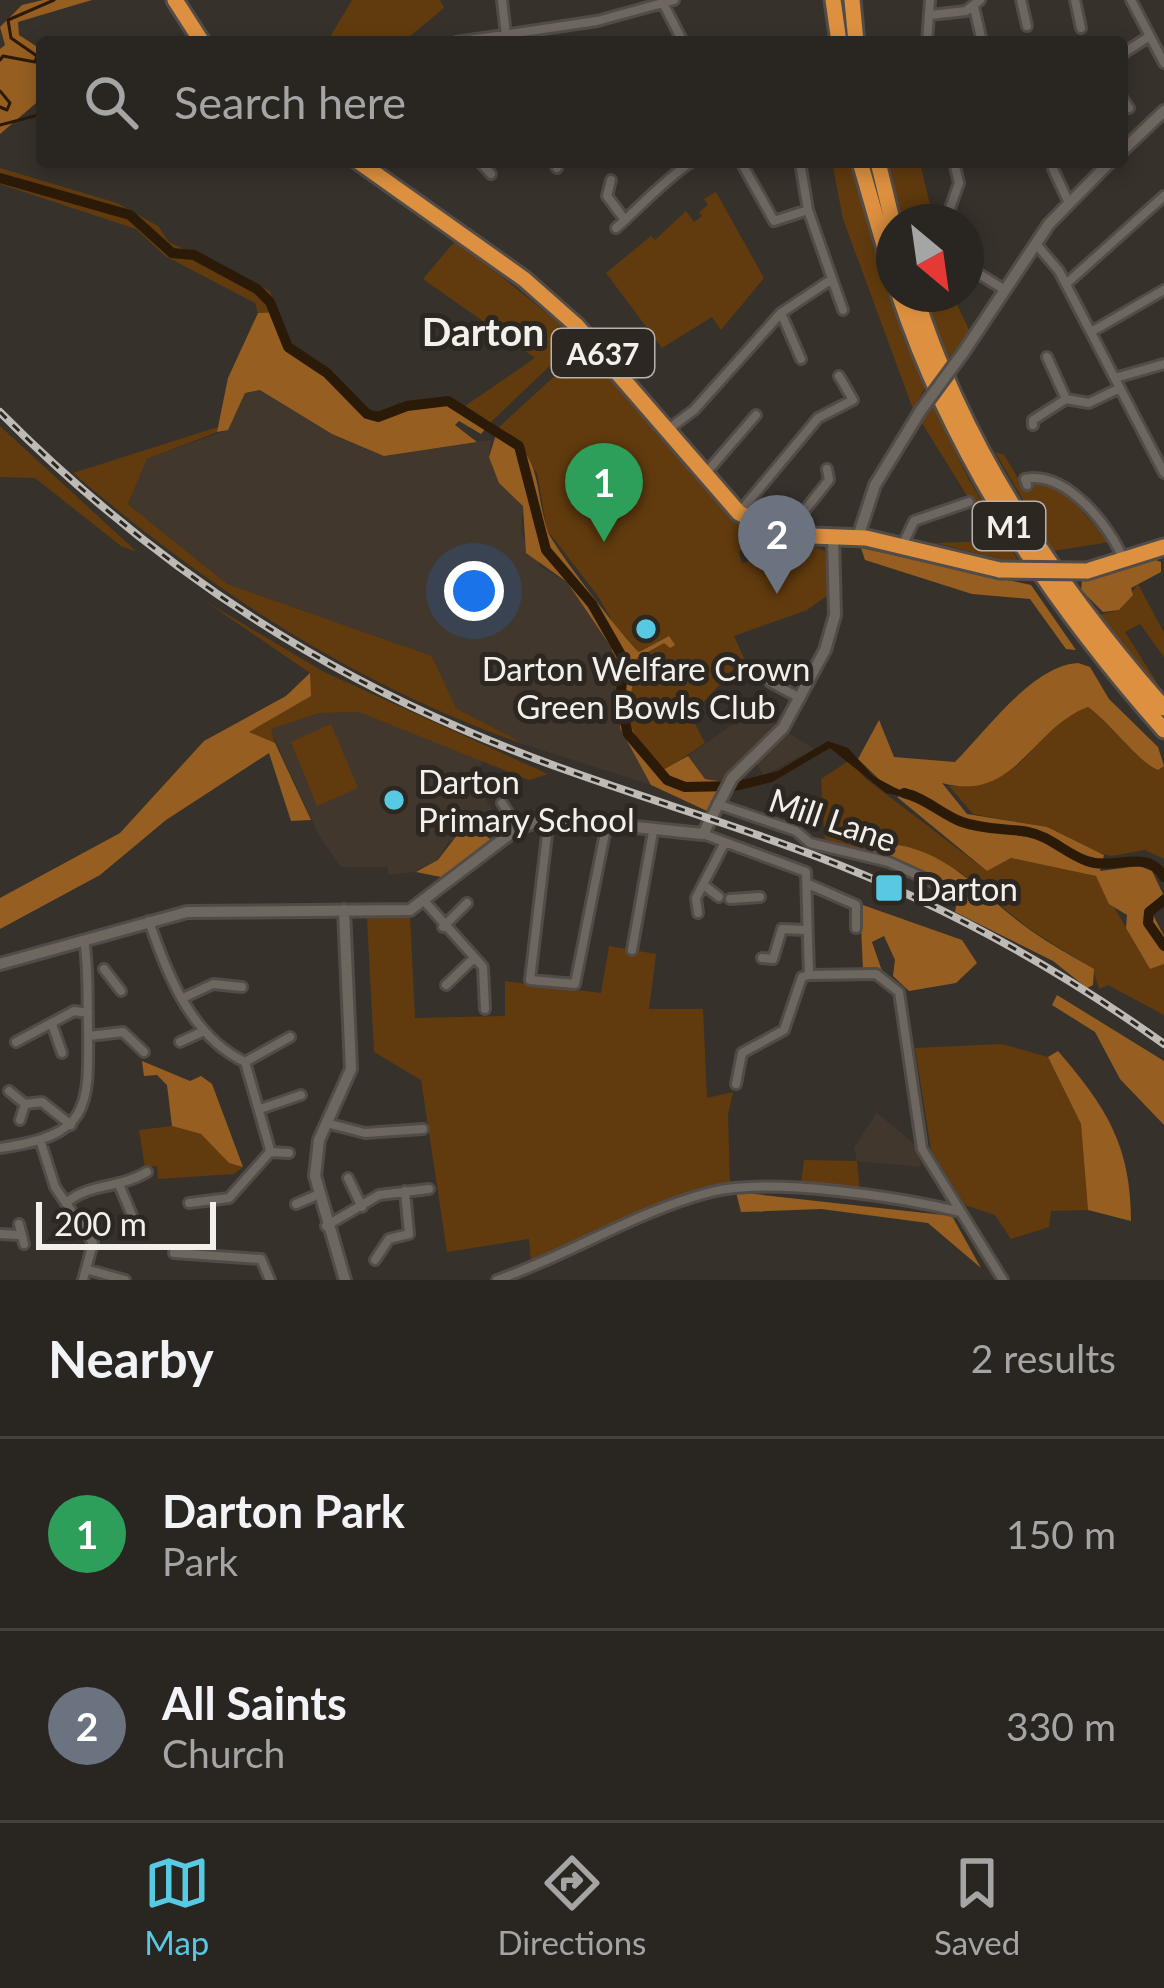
<!DOCTYPE html>
<html lang="en">
<head>
<meta charset="utf-8">
<style>
  :root { --surface:#292520; --page:#35312d; --text:#f1f3f6; --muted:#a5a5a5; --line:#45423e; --accent:#57c9e2 }
  body { margin:0; font-family:Lato,sans-serif; background:var(--page); color:var(--text) }
  .compass { position:absolute; left:876px; top:204px; width:108px; height:108px; border-radius:50%; background:var(--surface); box-shadow:0 6px 18px #0003; rotate:151deg }
  .scale { position:absolute; left:36px; bottom:30px; width:180px; box-sizing:border-box; padding-left:12px; border:6px solid #f3efeb; border-top:0; font-size:33px; line-height:42px; white-space:nowrap; color:#f3efeb; -webkit-text-stroke:9px #2d2721; paint-order:stroke }
  .you { position:absolute; left:474px; top:591px; width:42px; height:42px; margin:-30px; border:9px solid #fff; border-radius:50%; background:#1a73e8; box-shadow:0 0 0 18px #1a73e833 }
  .badge { display:grid; place-items:center; width:78px; height:78px; border-radius:50%; background:var(--accent); color:#fff; font-size:39px; font-weight:700 }
  .pin { position:absolute; translate:-50% -99px; filter:drop-shadow(0 3px 6px #0008) }
  .pin::after { content:''; position:absolute; top:63px; width:42px; height:36px; background:inherit; clip-path:polygon(0 0,100% 0,50% 100%) }
  .list { margin:0; padding:0; list-style:none }
  h2 { display:flex; justify-content:space-between; align-items:center; height:156px; margin:0; padding:0 48px; font-size:51px }
  h2 small { font-size:39px; font-weight:400; color:var(--muted) }
  .list li { display:grid; grid-template-columns:78px 1fr auto; gap:36px; align-items:center; box-sizing:border-box; height:192px; padding:0 48px; border-top:3px solid var(--line) }
  .list b { display:block; font-size:45px; white-space:nowrap }
  .list p { margin:0; font-size:39px; white-space:nowrap; color:var(--muted) }
  .list em { font-size:39px; font-style:normal; color:var(--muted) }
  .icon { flex:none; width:66px; height:66px; fill:none; stroke:currentColor; stroke-width:2; stroke-linecap:round; stroke-linejoin:round }
  .map { position:relative; flex:none; width:1164px; height:1280px; overflow:hidden }
  .search { position:absolute; background:var(--surface); box-shadow:0 6px 18px #0003; left:36px; right:36px; top:36px; height:132px; display:flex; align-items:center; gap:30px; box-sizing:border-box; padding:0 42px; border-radius:12px; color:var(--muted); font-size:45px }
  .sheet { height:540px; background:var(--surface) }
  nav { display:flex; justify-content:space-around; align-items:center; box-sizing:border-box; height:168px; border-top:3px solid var(--line); background:var(--surface); font-size:33px; color:var(--muted) }
  nav a { display:grid; justify-items:center; gap:6px }
  nav .on { color:var(--accent) }
  .map>svg:first-child { display:block }
  .built { fill:#42372c }
  .green { fill:#613b0e }
  .forest { fill:#965f21 }
  .water { fill:#2c1a08 }
  .lines { fill:none; stroke-linecap:round; stroke-linejoin:round }
  .stream { stroke:#2c1a08; stroke-width:3 }
  .river { stroke:#2c1a08; stroke-width:10 }
  .street-casing { stroke:#524c48; stroke-width:14 }
  .secondary-casing { stroke:#524c48; stroke-width:16 }
  .highway-casing { stroke:#524c48; stroke-width:21 }
  .street { stroke:#6e6760; stroke-width:8 }
  .secondary { stroke:#6e6760; stroke-width:10 }
  .highway { stroke:#dd9140; stroke-width:15 }
  .rail-casing { stroke:#bebab5; stroke-width:8 }
  .rail { stroke:#2d2721; stroke-width:3; stroke-dasharray:9; stroke-linecap:butt }
  .secondary-bridge-casing { stroke:#524c48; stroke-width:16; stroke-linecap:butt }
  .highway-bridge-casing { stroke:#524c48; stroke-width:21; stroke-linecap:butt }
  .secondary-bridge { stroke:#6e6760; stroke-width:10 }
  .highway-bridge { stroke:#dd9140; stroke-width:15 }
  .poi-dot { fill:#57c9e2; stroke:#2d2721; stroke-width:4.5 }
  .labels { text-anchor:middle; dominant-baseline:central; stroke-width:10; stroke-linejoin:round; paint-order:stroke }
  .shield { fill:#2d2721; stroke:#b8b3ae; stroke-width:3 }
  .shield-label { font-size:30px; font-weight:bold; fill:#f3efeb }
  .poi-label { font-size:33px; fill:#f3efeb; stroke:#2d2721; text-anchor:start }
  .street-label { font-size:33px; fill:#f3efeb; stroke:#2d2721 }
  .quarter-label { font-size:39px; font-weight:bold; fill:#f3efeb; stroke:#2d2721 }
</style>
</head>
<body>
<div class="map">
<svg width="1164" height="1280" viewBox="0 0 1164 1280">
  <rect width="100%" height="100%" fill="#37312b"/>
  <path class="built" d="M 261,390 L 332,434 L 384,456 L 491,440 L 489,457 L 500,483 L 523,506 L 521,533 L 541,567 L 567,582 L 611,647 L 621,677 L 620,728 L 651,785 L 526,745 L 456,708 L 432,656 L 227,584 L 128,504 L 147,459 L 227,430 L 245,393 Z
    M 753,710 L 814,749 L 764,775 L 753,758 L 724,782 L 705,779 L 688,756 Z
    M 359,712 L 483,761 L 474,779 L 504,830 L 492,841 L 480,830 L 449,841 L 438,860 L 416,872 L 389,875 L 387,867 L 341,867 L 319,836 L 270,729 L 319,713 Z
    M 877,1113 L 918,1147 L 921,1167 L 857,1161 L 854,1148 Z"/>
  <path class="green" d="M 352,0 L 440,0 L 444,8 L 403,42 L 327,42 Z
    M 832,162 L 850,162 L 899,325 L 925,388 L 913,409 L 843,219 Z
    M 888,162 L 920,162 L 934,222 L 901,222 Z
    M 0,168 L 117,203 L 158,226 L 169,242 L 270,291 L 277,312 L 258,313 L 255,303 L 165,256 L 136,229 L 0,184 Z
    M 716,192 L 764,278 L 721,330 L 712,317 L 662,348 L 606,273 L 651,236 L 655,240 L 686,211 L 694,222 L 702,216 L 699,212 L 708,205 L 704,199 Z
    M 456,240 L 575,336 L 572,345 L 491,422 L 465,406 L 535,358 L 423,279 Z
    M 925,294 L 952,294 L 970,332 L 948,359 Z
    M 582,351 L 589,351 L 706,490 L 758,537 L 739,552 L 742,563 L 811,545 L 825,551 L 831,593 L 807,610 L 734,636 L 744,658 L 691,716 L 705,743 L 664,771 C 616,715 628,724 636,658 L 668,636 L 639,652 L 624,642 L 598,596 L 547,530 L 537,473 L 498,428 Z
    M 933,405 L 969,480 L 1021,565 L 936,543 L 995,541 L 922,423 Z
    M 0,426 L 137,552 L 121,546 L 35,478 L 0,477 Z
    M 218,427 L 217,432 L 147,459 L 128,504 L 227,584 L 432,656 L 456,708 L 526,745 C 355,685 210,590 73,473 Z
    M 995,452 L 1004,455 L 1025,490 L 1038,480 L 1065,493 L 1110,542 L 1053,551 Z
    M 1138,584 L 1164,633 L 1164,657 L 1140,624 L 1125,632 L 1164,694 L 1099,615 L 1119,610 Z
    M 205,601 L 324,672 L 548,774 L 529,780 L 359,712 L 319,713 L 271,729 L 275,743 L 248,732 L 310,696 L 310,673 Z
    M 1088,707 C 1112,723 1137,761 1158,770 L 1164,766 L 1164,859 L 1145,850 L 1111,856 L 1079,847 L 1049,828 L 973,814 L 949,786 C 1043,782 1020,732 1088,707 Z
    M 331,724 L 358,788 L 317,806 L 291,742 Z
    M 850,760 L 866,779 L 987,871 L 1011,858 L 1096,876 L 1150,969 L 1164,964 L 1164,1015 L 1108,985 L 1099,989 L 1093,969 L 1028,928 L 960,872 L 898,845 L 876,851 L 825,843 L 821,779 Z
    M 410,916 L 415,1018 L 505,1016 L 505,981 L 601,993 L 609,946 L 656,954 L 649,1009 L 703,1009 L 707,1098 L 733,1092 L 728,1115 L 730,1186 L 666,1201 L 531,1260 L 529,1239 L 447,1252 L 421,1080 L 374,1052 L 367,918 Z
    M 1002,1044 L 1048,1057 L 1081,1124 L 1088,1210 L 1051,1211 L 1049,1227 L 1011,1239 L 995,1215 L 965,1205 L 931,1150 L 915,1048 Z
    M 172,1126 L 201,1134 L 229,1163 L 243,1167 L 234,1174 L 158,1179 L 157,1166 L 145,1167 L 139,1130 Z
    M 804,1160 L 857,1161 L 860,1192 L 801,1184 Z"/>
  <path class="forest" d="M 43,0 L 92,0 L 18,22 L 19,35 L 42,50 L 42,98 L 0,134 L 0,49 L 5,45 L 0,27 L 22,5 Z
    M 277,312 L 291,345 L 330,371 L 370,411 L 380,414 L 407,403 L 448,397 L 491,422 L 481,434 L 459,421 L 455,425 L 477,442 L 384,456 L 332,434 L 260,390 L 245,393 L 228,430 L 217,432 L 228,378 L 258,313 Z
    M 498,428 C 545,458 533,487 548,532 C 553,546 628,644 639,652 L 669,636 L 675,645 L 670,648 L 664,643 L 637,658 C 628,724 616,715 663,770 L 688,756 L 705,779 L 724,782 L 707,811 L 651,785 L 620,728 L 621,677 L 611,647 L 567,582 L 526,553 L 523,506 L 499,483 L 489,457 Z
    M 861,548 L 1031,585 L 1076,650 L 1066,649 L 1030,599 L 972,594 L 865,560 Z
    M 1153,559 L 1161,562 L 1161,572 L 1131,588 L 1133,595 L 1119,610 L 1103,612 L 1081,590 L 1082,581 Z
    M 1078,663 L 1090,667 L 1109,699 L 1158,747 L 1164,766 L 1158,770 C 1137,761 1112,724 1088,707 C 1031,728 1016,803 942,783 L 967,814 L 1047,827 L 1104,855 L 1100,871 L 1139,866 L 1152,871 L 1163,894 L 1149,907 L 1164,936 L 1164,964 L 1150,969 L 1126,928 L 1127,915 L 1109,904 L 1096,876 L 1011,858 L 987,871 L 897,797 L 915,795 L 884,784 L 858,759 L 879,720 L 894,757 L 955,762 C 987,730 1032,666 1078,663 Z
    M 310,673 L 311,696 L 249,732 L 275,743 L 311,820 L 291,821 L 269,753 L 166,820 L 100,875 L 0,929 L 0,898 L 120,833 L 204,741 L 286,696 Z
    M 461,830 L 480,830 L 492,841 L 451,879 L 416,872 L 438,860 Z
    M 898,845 C 953,854 986,899 1030,930 C 1050,944 1072,956 1094,969 L 1093,985 L 1087,988 L 1053,961 L 955,912 L 959,891 L 846,849 L 876,851 Z
    M 860,904 L 962,940 L 977,963 L 956,983 L 909,991 L 893,976 L 895,960 L 884,936 L 872,942 L 882,971 L 863,970 Z
    M 1057,995 L 1164,1061 L 1164,1125 L 1120,1079 L 1095,1032 L 1052,1005 Z
    M 1058,1051 C 1106,1107 1131,1145 1131,1221 L 1088,1210 L 1081,1124 L 1048,1057 Z
    M 142,1061 L 190,1081 L 201,1076 L 212,1084 L 243,1167 L 229,1163 L 201,1134 L 172,1126 L 167,1085 L 157,1075 L 144,1076 Z
    M 736,1192 L 952,1216 L 981,1268 L 928,1223 L 821,1209 L 741,1212 Z"/>
  <path class="water" d="M 828,741 L 848,748 L 873,776 L 916,799 L 886,793 L 830,748 L 772,782 L 731,792 L 738,781 L 778,771 Z"/>
  <g class="lines">
    <path class="stream" d="M 0,60 L 3,56 L 35,62 L 37,56 L 11,38 L 8,20 L 54,0
      M 0,91 L 10,103 L 7,110 L 0,107
      M 0,125 L 42,114"/>
    <path class="river" d="M 0,178 L 130,215 L 172,253 L 194,255 L 257,289 L 270,302 L 288,347 L 327,373 L 367,414 L 378,417 L 407,406 L 448,401 L 519,446 L 546,550 L 592,604 L 624,660 L 620,703 L 628,734 L 667,780 L 685,787 L 734,786
      M 904,793 C 926,798 941,814 962,822 C 984,830 1006,828 1028,832 C 1050,836 1066,854 1087,861 C 1114,871 1147,847 1164,877
      M 1164,900 L 1149,912 L 1148,923 L 1164,946"/>
    <defs>
      <path id="street" d="M 502,0 L 506,35
        M 1021,0 L 1027,26
        M 1075,0 L 1081,28
        M 1131,0 L 1164,63
        M 663,3 L 683,42
        M 974,7 L 982,42
        M 930,15 L 966,11 L 980,0
        M 456,42 L 597,21 L 674,0
        M 927,42 L 930,0
        M 1122,54 L 1150,36
        M 1122,98 L 1129,108
        M 480,162 L 491,174
        M 554,162 L 557,168
        M 741,162 L 774,221 L 808,210
        M 800,162 L 808,210 L 843,310
        M 1053,169 L 1068,201
        M 611,180 L 607,196 L 625,220
        M 945,222 L 959,183 L 954,162
        M 616,228 C 642,205 662,182 691,162
        M 1036,244 L 1059,271 L 1164,473
        M 966,266 L 1005,290
        M 1066,284 L 1164,196
        M 781,313 L 801,359
        M 1091,332 L 1164,290
        M 1047,357 L 1066,399
        M 1115,378 L 1164,364
        M 1033,425 L 1033,420 L 1066,399 L 1089,403 L 1120,388
        M 666,431 L 694,410 L 781,313 L 832,279
        M 706,473 L 756,415
        M 1027,485 L 1025,479 C 1066,470 1111,527 1124,561
        M 739,513 L 818,418 L 853,400 L 839,376
        M 785,535 L 829,480 L 827,469
        M 903,544 L 914,521 L 969,502
        M 770,682 L 800,698
        M 502,803 L 518,828
        M 717,804 L 796,831 L 810,843 L 889,862 L 937,884
        M 549,818 L 530,980 L 575,984 L 606,828
        M 703,834 L 806,872 L 809,975
        M 808,884 L 856,905 L 856,928
        M 705,886 L 719,897
        M 730,899 L 760,897
        M 426,903 L 483,967 L 485,1009
        M 698,913 L 696,898 L 724,844
        M 149,921 C 167,975 192,1037 245,1062 L 269,1146 L 270,1152 L 229,1198 L 189,1203
        M 443,927 L 467,903
        M 632,950 L 653,832
        M 762,958 L 773,959 L 782,929 L 805,930
        M 104,969 L 121,991
        M 809,975 L 876,974 L 899,992 L 922,1149 L 1003,1280
        M 446,985 L 474,958
        M 183,998 L 213,984 L 242,987
        M 53,1027 L 62,1053
        M 89,1036 L 123,1032 L 144,1052
        M 16,1042 L 74,1011 L 88,1013
        M 180,1042 L 204,1031
        M 245,1062 L 290,1037
        M 736,1084 L 742,1053 L 784,1030 L 802,977 L 809,975
        M 9,1091 L 25,1104 L 20,1120
        M 25,1104 L 42,1102 L 71,1125
        M 260,1109 L 301,1095
        M 326,1123 L 365,1133 L 423,1129
        M 41,1143 L 55,1187 L 93,1243 L 83,1280
        M 0,1148 C 91,1135 89,1108 88,1025 C 87,995 89,970 84,940
        M 270,1152 L 289,1153
        M 348,1178 L 362,1207
        M 120,1187 L 137,1227
        M 67,1202 C 93,1182 119,1189 147,1172
        M 296,1204 L 317,1195
        M 19,1224 L 24,1244
        M 326,1226 L 379,1195 L 429,1189
        M 0,1234 L 19,1235
        M 174,1253 L 261,1259 L 270,1280
        M 375,1260 L 389,1239 L 409,1234 L 405,1191
        M 89,1270 L 125,1280
        M 497,1280 C 569,1255 637,1211 711,1192 C 770,1177 901,1197 960,1212"/>
      <path id="secondary" d="M 1122,151 L 1164,111
        M 963,353 L 1049,224 L 1110,162
        M 858,537 L 875,485 L 921,410
        M 344,910 L 351,1069 L 319,1140 L 315,1176 L 345,1280
        M 0,964 L 187,912 L 410,910 L 518,828 L 549,818 L 703,834 L 732,778 L 783,728 L 825,650 L 835,615 L 833,538"/>
      <path id="highway" d="M 175,0 L 202,42
        M 833,0 L 839,42
        M 852,0 L 856,42
        M 359,162 L 524,279 L 576,325 L 739,513 L 785,535 L 866,538 L 1000,570
        M 860,162 L 894,280
        M 878,162 L 894,228
        M 899,294 C 954,458 1050,601 1164,730
        M 915,294 C 963,449 1058,587 1164,708
        M 1087,571 L 1164,547"/>
    </defs>
    <use href="#street" class="street-casing"/>
    <use href="#secondary" class="secondary-casing"/>
    <use href="#highway" class="highway-casing"/>
    <use href="#street" class="street"/>
    <use href="#secondary" class="secondary"/>
    <use href="#highway" class="highway"/>
    <defs>
      <path id="rail" d="M 0,412 C 134,547 287,654 462,729 C 576,779 696,811 813,855 C 939,902 1055,966 1164,1044"/>
    </defs>
    <use href="#rail" class="rail-casing"/>
    <use href="#rail" class="rail"/>
    <defs>
      <path id="secondary-bridge" d="M 921,410 L 963,353"/>
      <path id="highway-bridge" d="M 1000,570 L 1087,571"/>
    </defs>
    <use href="#secondary-bridge" class="secondary-bridge-casing"/>
    <use href="#highway-bridge" class="highway-bridge-casing"/>
    <use href="#secondary-bridge" class="secondary-bridge"/>
    <use href="#highway-bridge" class="highway-bridge"/>
  </g>
  <g class="poi-dot">
    <circle cx="646" cy="629" r="12"/>
    <circle cx="394" cy="800" r="12"/>
    <rect x="874" y="873" width="30" height="30" rx="6"/>
  </g>
  <g class="labels">
    <g class="shield">
      <rect x="552" y="329" width="102" height="48" rx="9"/>
      <rect x="973" y="502" width="72" height="48" rx="9"/>
    </g>
    <g class="shield-label">
      <text x="603" y="353">A637</text>
      <text x="1009" y="526">M1</text>
    </g>
    <g class="poi-label">
      <text x="646" y="668" text-anchor="middle">Darton Welfare Crown<tspan x="646" dy="38">Green Bowls Club</tspan></text>
      <text x="418" y="781">Darton<tspan x="418" dy="38">Primary School</tspan></text>
      <text x="916" y="888">Darton</text>
    </g>
    <g class="street-label">
      <text transform="translate(833 819) rotate(19)">Mill Lane</text>
    </g>
    <g class="quarter-label">
      <text x="483" y="331">Darton</text>
    </g>
  </g>
</svg>
<svg class="compass" viewBox="-18 -18 36 36"><path d="M0-13l5 13h-10z" fill="#e53935"/><path d="M0 13l5-13h-10z" fill="#a5a5a5"/></svg>
<div class="scale">200 m</div>
<div class="you"></div>
<div class="pin badge" style="left:604px;top:542px;background:#2e9e5b">1</div>
<div class="pin badge" style="left:777px;top:594px;background:#6b7280">2</div>
<div class="search"><svg class="icon" aria-label="search" viewBox="0 0 24 24"><circle cx="10" cy="10" r="6"/><path d="M15 15l6 6"/></svg>Search here</div>
</div>
<section class="sheet">
<h2>Nearby<small>2 results</small></h2>
<ul class="list">
<li><span class="badge" style="background:#2e9e5b">1</span><div><b>Darton Park</b><p>Park</p></div><em>150 m</em></li>
<li><span class="badge" style="background:#6b7280">2</span><div><b>All Saints</b><p>Church</p></div><em>330 m</em></li>
</ul>
</section>
<nav>
<a class="on"><svg class="icon" aria-label="map" viewBox="0 0 24 24"><path d="M3 6l6-2 6 2 6-2v14l-6 2-6-2-6 2zM9 4v14M15 6v14"/></svg>Map</a>
<a><svg class="icon" aria-label="directions" viewBox="0 0 24 24"><path d="M12 3l9 9-9 9-9-9zM9 14v-3h6M13 9l2 2-2 2"/></svg>Directions</a>
<a><svg class="icon" aria-label="saved" viewBox="0 0 24 24"><path d="M7 4h10v16l-5-4-5 4z"/></svg>Saved</a>
</nav>
</body>
</html>
